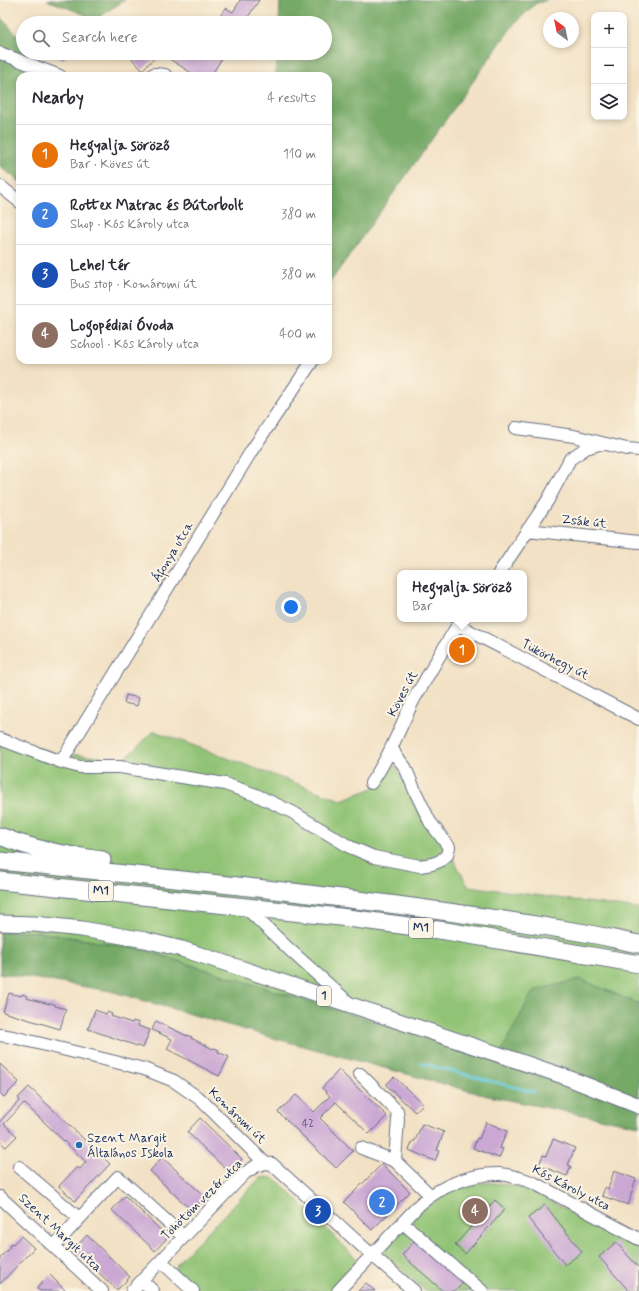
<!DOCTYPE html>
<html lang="en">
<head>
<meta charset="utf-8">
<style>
  :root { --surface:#fff; --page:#f2f2f3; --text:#2b2b33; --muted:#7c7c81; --line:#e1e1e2; --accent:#db2777 }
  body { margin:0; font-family:Mynerve,sans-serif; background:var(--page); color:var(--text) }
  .controls { position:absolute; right:12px; top:12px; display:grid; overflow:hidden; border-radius:8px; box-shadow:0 2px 6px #0003 }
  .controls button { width:36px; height:36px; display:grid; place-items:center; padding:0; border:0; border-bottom:1px solid var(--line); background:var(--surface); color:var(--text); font:20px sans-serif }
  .compass { position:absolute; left:543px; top:12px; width:36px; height:36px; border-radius:50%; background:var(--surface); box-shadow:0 2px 6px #0003; rotate:327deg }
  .you { position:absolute; left:291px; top:607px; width:14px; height:14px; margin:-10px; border:3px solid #fff; border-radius:50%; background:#1a73e8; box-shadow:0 0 0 6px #1a73e833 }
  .badge { display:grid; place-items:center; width:26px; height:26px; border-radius:50%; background:var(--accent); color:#fff; font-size:13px; font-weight:700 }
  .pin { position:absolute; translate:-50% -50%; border:2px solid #fff; box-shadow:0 1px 4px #0006 }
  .popup { position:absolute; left:397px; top:570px; width:130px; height:52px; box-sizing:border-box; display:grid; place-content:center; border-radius:8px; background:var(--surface); filter:drop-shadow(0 1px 3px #0005); font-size:13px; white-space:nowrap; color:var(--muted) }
  .popup b { font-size:15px; color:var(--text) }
  .popup::after { content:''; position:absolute; left:50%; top:100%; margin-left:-8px; border:8px solid transparent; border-top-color:var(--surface) }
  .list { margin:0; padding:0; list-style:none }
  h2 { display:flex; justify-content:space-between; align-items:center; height:52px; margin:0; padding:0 16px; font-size:17px }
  h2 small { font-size:13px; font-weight:400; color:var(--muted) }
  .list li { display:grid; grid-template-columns:26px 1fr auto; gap:12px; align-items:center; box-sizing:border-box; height:60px; padding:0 16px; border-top:1px solid var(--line) }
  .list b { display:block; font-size:15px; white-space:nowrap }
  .list p { margin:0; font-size:13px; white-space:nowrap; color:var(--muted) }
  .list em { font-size:13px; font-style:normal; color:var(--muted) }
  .icon { flex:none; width:22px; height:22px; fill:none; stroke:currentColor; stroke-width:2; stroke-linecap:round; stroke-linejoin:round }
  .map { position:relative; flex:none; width:639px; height:1291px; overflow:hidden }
  .search { position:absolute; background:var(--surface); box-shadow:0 2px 6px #0003; left:16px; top:16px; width:316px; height:44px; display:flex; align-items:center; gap:10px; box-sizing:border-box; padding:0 14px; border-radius:22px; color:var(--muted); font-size:15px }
  .panel { position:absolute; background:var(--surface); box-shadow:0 2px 6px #0003; left:16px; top:72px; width:316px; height:292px; border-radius:12px }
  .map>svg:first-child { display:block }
  .green { fill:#90c374; stroke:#567969 }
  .forest { fill:#74a966; stroke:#486c62 }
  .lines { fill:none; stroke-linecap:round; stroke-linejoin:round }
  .stream { stroke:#5cc7d5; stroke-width:3 }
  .building { fill:#cba8d4 }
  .minor-casing { stroke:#666d82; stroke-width:14 }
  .major-casing { stroke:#666d82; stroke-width:17 }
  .highway-casing { stroke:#666d82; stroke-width:19 }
  .minor { stroke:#fff; stroke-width:12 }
  .major { stroke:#fff; stroke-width:15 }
  .highway { stroke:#fff; stroke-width:17 }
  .poi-dot { fill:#1f6fb2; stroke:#fcf5e5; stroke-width:1.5 }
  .labels { text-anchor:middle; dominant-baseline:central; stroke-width:4; stroke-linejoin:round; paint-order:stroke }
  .number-label { font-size:11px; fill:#474d7c }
  .shield { fill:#fcf5e5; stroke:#5e6a86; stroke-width:1 }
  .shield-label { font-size:12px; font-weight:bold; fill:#1b2f5e }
  .street-label { font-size:13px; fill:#1b2f5e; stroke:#fcf5e5 }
  .poi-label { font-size:13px; fill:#1b2f5e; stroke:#fcf5e5; text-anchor:start }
</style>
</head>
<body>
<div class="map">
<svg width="639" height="1291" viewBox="0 0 639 1291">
  <rect width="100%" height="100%" fill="#fcf5e5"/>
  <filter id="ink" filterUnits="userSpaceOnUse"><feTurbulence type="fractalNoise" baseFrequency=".025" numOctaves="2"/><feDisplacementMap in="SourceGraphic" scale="8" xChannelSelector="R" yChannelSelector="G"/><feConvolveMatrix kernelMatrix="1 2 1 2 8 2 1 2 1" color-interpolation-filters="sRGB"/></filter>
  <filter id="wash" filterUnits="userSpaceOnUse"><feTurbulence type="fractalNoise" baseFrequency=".012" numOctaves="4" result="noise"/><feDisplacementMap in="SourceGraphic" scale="16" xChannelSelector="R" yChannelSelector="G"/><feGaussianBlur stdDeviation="0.9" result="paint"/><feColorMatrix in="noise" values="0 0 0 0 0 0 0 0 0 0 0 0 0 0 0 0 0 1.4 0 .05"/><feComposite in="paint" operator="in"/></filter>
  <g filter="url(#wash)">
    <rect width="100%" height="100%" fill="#f2e1c4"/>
    <path class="green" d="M 154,731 L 341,800 L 373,788 L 392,761 L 454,860 L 468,886 L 639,909 L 639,1004 L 580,979 L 497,1060 L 140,949 L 39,932 L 0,932 L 0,734 L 52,752 L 124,760 Z
      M 266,1177 L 273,1178 L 280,1183 L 363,1265 L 338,1291 L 193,1291 L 172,1271 L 176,1267 L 178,1262 L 254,1184 L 261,1178 Z
      M 494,1183 L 517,1186 L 541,1196 L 639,1249 L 639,1291 L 425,1291 L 382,1252 C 406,1226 431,1191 469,1184 C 477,1183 486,1183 494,1183 Z"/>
    <path class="forest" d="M 47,0 L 125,0 L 96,19 Z
      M 280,0 L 547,0 L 535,4 L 514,24 L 328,285 L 328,76 L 273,76 L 276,74 L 277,53 L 325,53 L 325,23 L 279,23 Z
      M 0,17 L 23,41 L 23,53 L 33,53 L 54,76 L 20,76 L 20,182 L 0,166 Z
      M 0,932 L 39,932 L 140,949 L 497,1060 L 533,991 L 580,979 L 639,1004 L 639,1126 L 488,1096 L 277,1039 L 110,991 L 7,974 L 0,974 Z"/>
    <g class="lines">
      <path class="stream" d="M 420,1063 L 534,1092"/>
    </g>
    <g id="blocks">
      <path class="building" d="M 239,0 L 259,0 L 244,23 L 224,23 L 218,19 L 226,8 L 233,12 L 240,1 Z
        M 46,53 L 65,53 L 64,60 Z
        M 127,53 L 160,53 L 142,70 Z
        M 160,53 L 193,53 L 203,59 L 207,53 L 225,53 L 211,76 L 192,76 L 193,74 Z
        M 126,695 L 139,698 L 137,706 L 124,703 Z
        M 9,993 L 21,996 L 22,994 L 27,996 L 26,998 L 50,1004 L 50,1003 L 55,1004 L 55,1006 L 66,1009 L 60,1029 L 3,1012 Z
        M 95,1010 L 106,1014 L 107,1012 L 112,1014 L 111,1016 L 132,1023 L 133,1021 L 139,1023 L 138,1026 L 150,1030 L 143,1048 L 88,1029 Z
        M 156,1021 L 187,1036 L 187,1035 L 192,1037 L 191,1038 L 213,1049 L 214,1048 L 219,1050 L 218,1052 L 229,1057 L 219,1076 L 167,1049 L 172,1039 L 152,1030 Z
        M 0,1064 L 19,1082 L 4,1097 L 0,1093 Z
        M 339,1070 L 387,1116 L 369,1134 L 336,1102 L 320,1118 L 353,1151 L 336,1168 L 278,1112 L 296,1095 L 314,1112 L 330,1096 L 322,1088 Z
        M 394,1077 L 423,1104 L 415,1112 L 386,1085 Z
        M 29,1087 L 110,1164 L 75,1201 L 59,1186 L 77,1167 L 80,1169 L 86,1162 L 24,1103 L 4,1124 L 17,1136 L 6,1147 L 0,1142 L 0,1121 L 20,1100 L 18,1098 Z
        M 200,1118 L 242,1159 L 229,1172 L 187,1132 Z
        M 486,1122 L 507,1131 L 500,1148 L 503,1149 L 499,1158 L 473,1148 L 477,1138 L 479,1139 Z
        M 422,1124 L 444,1132 L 437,1150 L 439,1151 L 435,1161 L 409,1150 L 413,1141 L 415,1141 Z
        M 553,1139 L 575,1148 L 568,1165 L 571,1166 L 567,1176 L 539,1165 L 543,1155 L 546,1156 Z
        M 162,1157 L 205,1197 L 192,1211 L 150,1171 Z
        M 382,1164 L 410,1192 L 372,1230 L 344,1202 Z
        M 614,1171 L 636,1179 L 630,1197 L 631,1197 L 628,1205 L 602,1196 L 605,1187 L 608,1189 Z
        M 125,1196 L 168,1237 L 155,1251 L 112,1210 Z
        M 473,1198 L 486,1210 L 495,1200 L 505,1209 L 465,1254 L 455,1245 L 477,1220 L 464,1208 Z
        M 545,1205 L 582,1252 L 565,1265 L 528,1218 Z
        M 87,1235 L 130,1277 L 117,1290 L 74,1249 Z
        M 21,1236 L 34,1248 L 0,1284 L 0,1258 L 10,1247 L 9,1246 L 12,1243 L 13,1244 Z
        M 415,1240 L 448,1270 L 450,1268 L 455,1273 L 454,1275 L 463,1283 L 455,1291 L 443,1291 L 402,1255 Z
        M 616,1242 L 639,1268 L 639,1291 L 629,1291 L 599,1257 Z
        M 50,1275 L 66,1291 L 40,1291 L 37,1288 Z
        M 366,1283 L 375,1291 L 358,1291 Z"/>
    </g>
  </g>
  <g filter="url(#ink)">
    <use href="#blocks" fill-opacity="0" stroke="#666d82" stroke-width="1"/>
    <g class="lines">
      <defs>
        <path id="minor" d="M 0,53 L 60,76
          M 153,76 L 154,74 L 165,75 L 166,76
          M 0,186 L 20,202
          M 516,428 L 574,436 L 602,443
          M 527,530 L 639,542
          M 499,573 L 548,500 L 570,459 L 586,448 L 602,443 L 627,449 L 639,450
          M 458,625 L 639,719
          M 0,739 L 61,762 L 80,767 L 120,767 L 225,784 L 256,795 L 292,812 L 350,847 L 374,857 L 420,866 L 432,864 L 440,861 L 447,855 L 449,847 L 430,822 L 415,791 L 405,767 L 396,756 L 392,748
          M 61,762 L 252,450 L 313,360
          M 371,783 C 389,758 399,729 413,701 C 417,693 423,685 427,677 C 439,657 449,638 462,619
          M 245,907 L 291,951 L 349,1003
          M 0,1035 L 13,1037 L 144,1069 L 174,1081 L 200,1099 L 265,1163 L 272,1164 L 363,1247 L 414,1291
          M 360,1074 L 397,1111 L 398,1119 L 395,1161 L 427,1192
          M 361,1148 L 395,1161
          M 19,1167 L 79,1218
          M 0,1197 L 102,1291
          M 403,1223 L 482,1291
          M 54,1246 L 118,1177 L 184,1237
          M 161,1261 L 193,1291
          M 142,1281 L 153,1291
          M 132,1291 L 245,1173 L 256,1166 L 265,1163
          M 338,1291 L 420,1204 C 441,1186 472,1173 500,1174 C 512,1175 523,1179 534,1183 L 639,1239"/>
        <path id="major" d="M 0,923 L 34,924 L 82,929 L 145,940 L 182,949 L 237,967 L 563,1076 L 639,1106"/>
        <path id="highway" d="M 0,836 C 33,850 67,855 102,860
          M 0,861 C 196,881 391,900 585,933 C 603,936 621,941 639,944
          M 0,881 L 340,917 L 446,931 L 639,964"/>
      </defs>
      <use href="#minor" class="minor-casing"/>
      <use href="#major" class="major-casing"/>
      <use href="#highway" class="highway-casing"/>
      <use href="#minor" class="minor"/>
      <use href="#major" class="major"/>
      <use href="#highway" class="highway"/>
    </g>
  </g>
  <circle class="poi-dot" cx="79" cy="1145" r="4"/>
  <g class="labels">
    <g class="number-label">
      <text x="308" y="1124">42</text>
    </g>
    <g class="shield">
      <rect x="89" y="881" width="24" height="20" rx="3"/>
      <rect x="409" y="918" width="24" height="20" rx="3"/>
      <rect x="317" y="986" width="14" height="20" rx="3"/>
    </g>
    <g class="shield-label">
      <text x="101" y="891">M1</text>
      <text x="421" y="928">M1</text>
      <text x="324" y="996">1</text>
    </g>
    <g class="street-label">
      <text transform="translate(584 522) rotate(6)">Zsák út</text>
      <text transform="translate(173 552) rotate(-59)">Áfonya utca</text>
      <text transform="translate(555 660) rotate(27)">Tükörhegy út</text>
      <text transform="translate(403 694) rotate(-62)">Köves út</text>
      <text transform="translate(237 1116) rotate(44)">Komáromi út</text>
      <text transform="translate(571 1188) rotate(27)">Kós Károly utca</text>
      <text transform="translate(202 1200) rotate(-45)">Töhötöm vezér utca</text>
      <text transform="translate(60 1233) rotate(43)">Szent Margit utca</text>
    </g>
    <g class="poi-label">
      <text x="87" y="1138">Szent Margit<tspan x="87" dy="15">Általános Iskola</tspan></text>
    </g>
  </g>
</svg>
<div class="controls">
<button>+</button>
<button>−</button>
<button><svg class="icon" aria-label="layers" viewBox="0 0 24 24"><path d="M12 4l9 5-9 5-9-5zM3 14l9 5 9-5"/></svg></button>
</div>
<svg class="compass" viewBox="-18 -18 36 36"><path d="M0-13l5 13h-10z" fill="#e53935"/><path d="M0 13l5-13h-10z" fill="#7c7c81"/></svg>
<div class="you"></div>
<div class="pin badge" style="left:462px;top:650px;background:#e8710a">1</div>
<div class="popup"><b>Hegyalja söröző</b>Bar</div>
<div class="pin badge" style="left:382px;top:1202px;background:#3f7fe0">2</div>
<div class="pin badge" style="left:318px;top:1211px;background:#1a4fb4">3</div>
<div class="pin badge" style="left:475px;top:1211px;background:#8d6e63">4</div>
<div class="search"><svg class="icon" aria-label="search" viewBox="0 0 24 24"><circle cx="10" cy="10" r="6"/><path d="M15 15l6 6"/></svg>Search here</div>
<section class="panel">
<h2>Nearby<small>4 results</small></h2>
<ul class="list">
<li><span class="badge" style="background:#e8710a">1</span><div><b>Hegyalja söröző</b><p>Bar · Köves út</p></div><em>110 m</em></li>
<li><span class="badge" style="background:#3f7fe0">2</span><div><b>Rottex Matrac és Bútorbolt</b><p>Shop · Kós Károly utca</p></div><em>380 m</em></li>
<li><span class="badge" style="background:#1a4fb4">3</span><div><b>Lehel tér</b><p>Bus stop · Komáromi út</p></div><em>380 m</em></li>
<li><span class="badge" style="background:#8d6e63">4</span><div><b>Logopédiai Óvoda</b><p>School · Kós Károly utca</p></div><em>400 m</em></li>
</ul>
</section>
</div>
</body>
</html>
